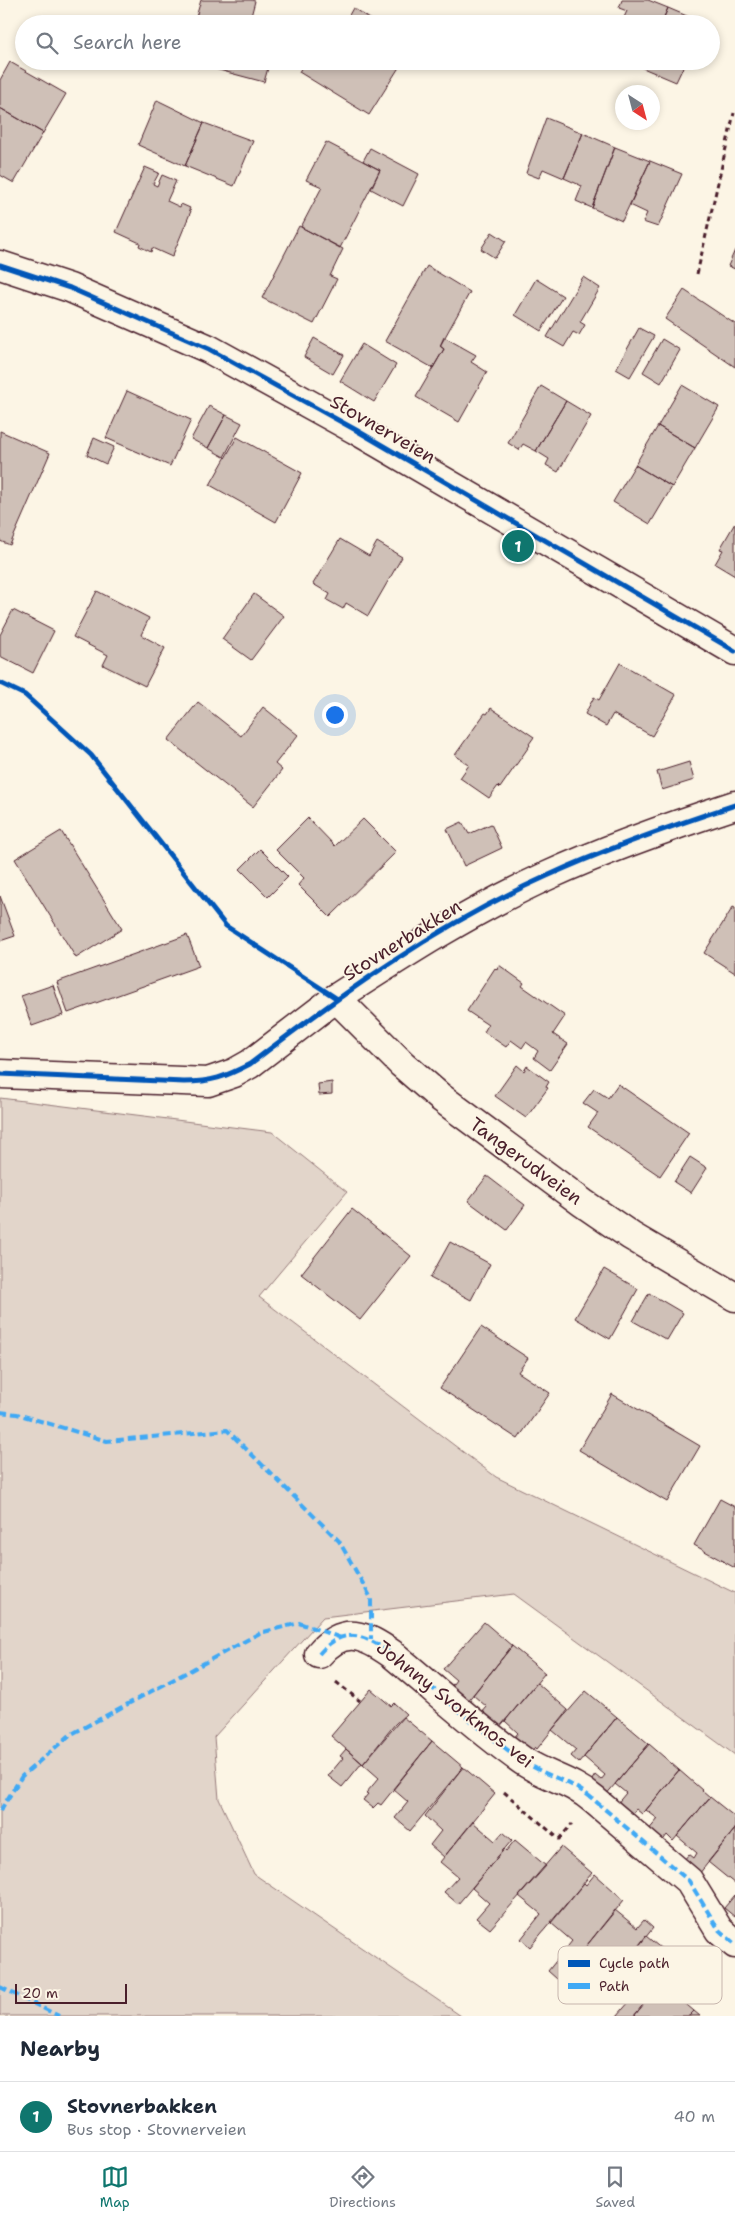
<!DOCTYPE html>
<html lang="en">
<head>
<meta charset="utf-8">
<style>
  :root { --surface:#fff; --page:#f2f2f3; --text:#1f2937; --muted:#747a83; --line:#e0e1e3; --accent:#0f766e }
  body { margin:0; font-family:"Shantell Sans",sans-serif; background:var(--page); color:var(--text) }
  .compass { position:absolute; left:615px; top:85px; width:45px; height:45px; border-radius:50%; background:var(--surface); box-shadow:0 2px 8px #0003; rotate:144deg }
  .scale { position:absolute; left:15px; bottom:12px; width:112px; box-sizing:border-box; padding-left:5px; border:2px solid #4a1f2b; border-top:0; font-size:14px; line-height:18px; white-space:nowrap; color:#4a1f2b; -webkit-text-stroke:4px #fcf5e5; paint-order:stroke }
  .you { position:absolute; left:334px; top:714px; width:18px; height:18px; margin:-12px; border:4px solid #fff; border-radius:50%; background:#1a73e8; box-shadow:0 0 0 8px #1a73e833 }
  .badge { display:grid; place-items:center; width:32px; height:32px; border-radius:50%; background:var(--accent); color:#fff; font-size:16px; font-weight:700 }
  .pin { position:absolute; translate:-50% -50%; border:2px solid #fff; box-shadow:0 1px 5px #0006 }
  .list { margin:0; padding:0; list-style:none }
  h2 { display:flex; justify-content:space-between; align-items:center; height:65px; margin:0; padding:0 20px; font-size:21px }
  h2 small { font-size:16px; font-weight:400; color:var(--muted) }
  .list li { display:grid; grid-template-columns:32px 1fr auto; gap:15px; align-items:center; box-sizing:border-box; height:70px; padding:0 20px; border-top:1px solid var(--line) }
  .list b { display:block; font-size:19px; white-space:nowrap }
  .list p { margin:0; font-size:16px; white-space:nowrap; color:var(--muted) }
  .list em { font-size:16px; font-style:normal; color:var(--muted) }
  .icon { flex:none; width:28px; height:28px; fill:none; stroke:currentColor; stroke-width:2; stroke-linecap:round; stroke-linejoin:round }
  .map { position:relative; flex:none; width:735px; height:2016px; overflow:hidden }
  .search { position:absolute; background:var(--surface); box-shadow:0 2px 8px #0003; left:15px; right:15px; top:15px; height:55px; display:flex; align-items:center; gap:12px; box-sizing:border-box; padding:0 18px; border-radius:28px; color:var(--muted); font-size:19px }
  .sheet { height:135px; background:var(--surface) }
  nav { display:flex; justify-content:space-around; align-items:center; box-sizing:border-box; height:70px; border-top:1px solid var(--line); background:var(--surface); font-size:14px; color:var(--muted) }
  nav a { display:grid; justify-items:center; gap:2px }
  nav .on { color:var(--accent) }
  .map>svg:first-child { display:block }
  .green { fill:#e2d5ca; stroke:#967a7a }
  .building { fill:#cfc0b7; stroke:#4a1f2b }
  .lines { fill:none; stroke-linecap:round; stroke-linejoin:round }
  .minor-casing { stroke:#4a1f2b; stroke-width:31 }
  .tertiary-casing { stroke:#4a1f2b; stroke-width:31 }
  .path { stroke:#4a1f2b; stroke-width:3; stroke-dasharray:5 4; stroke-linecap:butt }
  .minor { stroke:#fcf5e5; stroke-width:28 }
  .tertiary { stroke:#fcf5e5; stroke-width:28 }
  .quiet { stroke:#3fa9f5; stroke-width:4; stroke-dasharray:8 4; stroke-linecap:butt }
  .cycleway-casing { stroke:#fcf5e5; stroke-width:8 }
  .cycleway { stroke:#0057b8; stroke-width:5 }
  .labels { text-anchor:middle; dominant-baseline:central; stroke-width:4; stroke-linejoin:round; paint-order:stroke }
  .street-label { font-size:19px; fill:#4a1f2b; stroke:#fcf5e5 }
  .key { fill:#fcf5e5; stroke:#c7b5ad; stroke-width:1 }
  .key-label { font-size:14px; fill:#4a1f2b }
</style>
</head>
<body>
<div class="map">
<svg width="735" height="2016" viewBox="0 0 735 2016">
  <rect width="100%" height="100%" fill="#fcf5e5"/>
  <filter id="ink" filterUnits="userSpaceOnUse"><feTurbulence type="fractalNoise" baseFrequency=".02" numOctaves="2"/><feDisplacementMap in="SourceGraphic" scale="10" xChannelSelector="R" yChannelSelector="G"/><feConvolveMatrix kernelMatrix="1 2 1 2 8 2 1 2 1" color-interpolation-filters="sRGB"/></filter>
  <g filter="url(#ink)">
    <path class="green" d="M 0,1098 L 272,1132 L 347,1192 L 259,1297 L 496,1477 L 735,1593 L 735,1755 L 514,1594 L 323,1617 L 214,1737 L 219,1799 L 254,1874 L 461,2016 L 0,2016 Z"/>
    <path class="building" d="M 201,0 L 251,0 L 255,1 L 249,24 L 194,24 Z
      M 622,0 L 648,0 L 668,8 L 661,24 L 621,24 L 627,11 L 619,8 Z
      M 353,8 L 378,24 L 344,24 Z
      M 668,8 L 701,22 L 701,24 L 661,24 Z
      M 185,61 L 270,61 L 264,82 Z
      M 305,61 L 403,61 L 369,115 L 299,72 Z
      M 626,61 L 646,61 L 643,68 Z
      M 646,61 L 686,61 L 676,82 L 643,68 Z
      M 10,62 L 66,94 L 43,133 L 0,108 L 0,80 Z
      M 157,100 L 204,123 L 185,166 L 138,145 Z
      M 0,108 L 43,133 L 14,183 L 0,175 Z
      M 546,118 L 583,133 L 564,178 L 543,169 L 539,178 L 526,173 Z
      M 204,123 L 253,141 L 234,186 L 185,166 Z
      M 583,133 L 615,147 L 592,208 L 576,201 L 582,186 L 564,178 Z
      M 326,142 L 380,170 L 340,248 L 301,227 L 322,187 L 306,180 Z
      M 615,147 L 650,161 L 622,221 L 592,208 Z
      M 370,148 L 419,174 L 403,206 L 371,189 L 380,170 L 363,161 Z
      M 650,161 L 682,174 L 658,227 L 643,222 L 647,213 L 630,205 Z
      M 145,167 L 159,173 L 153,184 L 157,186 L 162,175 L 176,181 L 167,201 L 180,207 L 181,204 L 190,208 L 189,210 L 191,211 L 172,257 L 152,248 L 151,252 L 139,246 L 140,243 L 116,232 Z
      M 299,226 L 343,249 L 330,276 L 337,279 L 314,324 L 262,298 Z
      M 492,232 L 506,241 L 495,258 L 481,249 Z
      M 735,250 L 735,269 L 728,266 Z
      M 427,266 L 470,292 L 440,346 L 444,349 L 433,368 L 385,341 Z
      M 583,277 L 600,288 L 580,322 L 585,325 L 579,335 L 573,332 L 564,347 L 547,337 Z
      M 536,279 L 563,296 L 541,331 L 515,315 Z
      M 684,290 L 735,324 L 735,367 L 665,319 Z
      M 639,328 L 654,336 L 630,377 L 616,369 Z
      M 444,337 L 476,355 L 471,362 L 487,372 L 459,422 L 416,397 L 444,349 L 440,346 Z
      M 314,338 L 344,355 L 333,374 L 304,357 Z
      M 662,339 L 680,350 L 661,383 L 643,372 Z
      M 362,344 L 396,365 L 374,402 L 340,381 Z
      M 682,385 L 719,407 L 695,448 L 658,426 Z
      M 541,386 L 566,401 L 536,451 L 523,444 L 519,450 L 508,443 Z
      M 127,391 L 191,420 L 170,466 L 106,438 Z
      M 566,401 L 591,416 L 558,472 L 546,465 L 549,459 L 536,451 Z
      M 209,406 L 226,415 L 208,448 L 191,439 Z
      M 226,415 L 242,423 L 224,457 L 208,448 Z
      M 658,426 L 695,448 L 672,487 L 635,465 Z
      M 0,431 L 50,453 L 10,545 L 0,541 Z
      M 237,437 L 302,473 L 276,522 L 210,485 Z
      M 94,438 L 114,447 L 106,464 L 87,455 Z
      M 635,465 L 672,487 L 650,524 L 613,502 Z
      M 735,523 L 735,576 L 715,564 L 723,550 L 720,549 Z
      M 340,539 L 369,556 L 377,542 L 402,557 L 368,616 L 346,603 L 343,609 L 327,600 L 330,594 L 313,584 Z
      M 97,591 L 149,618 L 141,635 L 165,648 L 145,686 L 103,665 L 108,655 L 73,637 Z
      M 254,594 L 284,616 L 251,660 L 222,639 Z
      M 13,610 L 54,631 L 33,673 L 0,656 L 0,635 Z
      M 620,663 L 676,695 L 652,736 L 613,714 L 606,726 L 585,714 L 594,697 L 599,700 Z
      M 198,702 L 241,736 L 263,707 L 298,735 L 275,764 L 282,770 L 253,807 L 168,740 Z
      M 491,708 L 534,737 L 529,744 L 530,745 L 500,788 L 498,786 L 489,798 L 460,778 L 469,765 L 455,755 L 485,713 L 487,714 Z
      M 689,762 L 694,780 L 662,790 L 657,772 Z
      M 308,818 L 335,846 L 363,819 L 396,852 L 330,917 L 298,885 L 304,878 L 276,850 Z
      M 462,822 L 469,834 L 491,824 L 502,848 L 464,866 L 447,829 Z
      M 61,831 L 122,929 L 76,958 L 15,859 Z
      M 260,849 L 288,877 L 268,897 L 240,869 Z
      M 0,896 L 15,936 L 0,941 Z
      M 733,907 L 735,908 L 735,973 L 704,953 Z
      M 187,935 L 199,966 L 68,1013 L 57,982 Z
      M 499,965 L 524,983 L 522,986 L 565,1016 L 553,1034 L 568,1044 L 550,1070 L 534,1058 L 538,1051 L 526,1042 L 522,1048 L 511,1040 L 506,1047 L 484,1032 L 488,1025 L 467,1011 L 495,968 L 497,970 Z
      M 53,985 L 63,1015 L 32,1026 L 21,996 Z
      M 517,1065 L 524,1071 L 527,1066 L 549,1082 L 546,1087 L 548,1088 L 526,1118 L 495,1096 Z
      M 332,1082 L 332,1094 L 319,1095 L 318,1084 Z
      M 618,1084 L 689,1133 L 660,1176 L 588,1127 L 598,1113 L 583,1103 L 594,1089 L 608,1098 Z
      M 690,1157 L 707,1168 L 691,1193 L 674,1182 Z
      M 487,1176 L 525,1205 L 507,1230 L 468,1201 Z
      M 352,1209 L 411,1256 L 360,1320 L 301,1274 Z
      M 450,1242 L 490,1264 L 471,1300 L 430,1278 Z
      M 604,1269 L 638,1289 L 610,1339 L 575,1318 Z
      M 649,1293 L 683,1313 L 667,1340 L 633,1321 Z
      M 481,1327 L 528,1358 L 518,1372 L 550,1393 L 518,1439 L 440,1388 Z
      M 612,1394 L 700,1446 L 667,1502 L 579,1450 Z
      M 720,1499 L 735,1507 L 735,1568 L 694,1545 Z
      M 484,1622 L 512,1646 L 467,1702 L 450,1688 L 456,1680 L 443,1669 Z
      M 512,1646 L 545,1673 L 498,1729 L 481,1714 L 487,1707 L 473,1695 Z
      M 537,1683 L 568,1710 L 537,1749 L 535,1747 L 529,1754 L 512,1740 L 518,1733 L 505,1721 Z
      M 371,1689 L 391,1706 L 394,1703 L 406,1714 L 395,1724 L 363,1764 L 331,1736 Z
      M 586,1691 L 617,1717 L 579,1763 L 571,1756 L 576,1750 L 552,1730 Z
      M 403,1717 L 432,1741 L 381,1805 L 378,1803 L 373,1808 L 363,1800 L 368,1794 L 366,1793 L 379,1778 L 363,1764 Z
      M 617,1717 L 649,1744 L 605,1796 L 590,1783 L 595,1775 L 601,1780 L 605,1775 L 584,1757 Z
      M 432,1741 L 463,1767 L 410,1831 L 395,1818 L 408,1802 L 393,1789 Z
      M 649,1744 L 679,1770 L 646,1810 L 642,1814 L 636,1809 L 630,1816 L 616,1805 L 626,1793 L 615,1784 Z
      M 346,1749 L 362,1763 L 342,1787 L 328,1776 L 343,1758 L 340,1756 Z
      M 463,1767 L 495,1794 L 444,1857 L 430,1845 L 441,1831 L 425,1816 Z
      M 679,1770 L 710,1797 L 673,1841 L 667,1835 L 661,1843 L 647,1832 L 658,1819 L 646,1810 Z
      M 710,1797 L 735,1817 L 735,1829 L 699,1874 L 683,1861 L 689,1854 L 694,1858 L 697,1853 L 677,1836 Z
      M 473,1822 L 495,1841 L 503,1832 L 512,1840 L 458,1904 L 444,1892 L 458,1877 L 440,1862 Z
      M 735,1829 L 735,1884 L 708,1862 Z
      M 515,1840 L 546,1866 L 490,1929 L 476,1918 L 489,1903 L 472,1888 L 504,1849 L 506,1851 Z
      M 561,1847 L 592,1873 L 530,1947 L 521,1939 L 541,1914 L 519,1896 Z
      M 595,1874 L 624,1900 L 583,1950 L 557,1979 L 548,1971 L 572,1941 L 551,1923 L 584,1883 L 586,1885 Z
      M 735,1895 L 735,1917 L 724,1908 Z
      M 615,1910 L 637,1928 L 644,1920 L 653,1928 L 615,1976 L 583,1950 Z
      M 646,1936 L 670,1956 L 677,1948 L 684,1954 L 634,2016 L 617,2016 L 636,1994 L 615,1976 Z
      M 661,1983 L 694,2011 L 689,2016 L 634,2016 Z
      M 694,2011 L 700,2016 L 689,2016 Z"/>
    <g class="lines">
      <defs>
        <path id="minor" d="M 0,1074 L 208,1082 L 234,1073 L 250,1064 L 336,998
          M 319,1654 C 344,1625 365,1635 392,1654 C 435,1689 477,1729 523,1761 C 547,1777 571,1780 594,1800 L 689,1881 L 719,1930 L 735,1944"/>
        <path id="tertiary" d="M 0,265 L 70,288 L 209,349 L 356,430 L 735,651
          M 735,805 C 671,826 608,848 547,876 C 472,910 404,954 336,998 L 402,1064 L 440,1097 L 583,1203 L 631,1236 L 735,1297"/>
      </defs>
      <use href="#minor" class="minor-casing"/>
      <use href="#tertiary" class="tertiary-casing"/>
      <path class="path" d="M 697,274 L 734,113
        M 336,1682 L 360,1701
        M 504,1792 L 559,1839 L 572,1824"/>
      <use href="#minor" class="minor"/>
      <use href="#tertiary" class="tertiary"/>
      <path class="quiet" d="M 0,1412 L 17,1414 L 107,1441 L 227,1430 L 339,1541 L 371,1598 L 371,1639
        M 319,1654 C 344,1625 365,1635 392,1654 C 435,1689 477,1729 523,1761 C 547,1777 571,1780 594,1800 L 689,1881 L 719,1930 L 735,1944
        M 0,1811 L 22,1776 L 70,1735 L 260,1633 L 299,1623 L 341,1638
        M 0,1987 L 59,2016"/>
      <defs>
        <path id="cycleway" d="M 0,265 L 70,288 L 209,349 L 356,430 L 735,651
          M 0,683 L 25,695 L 91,755 L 226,926 L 336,998
          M 0,1074 L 184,1082 C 212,1082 225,1077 250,1064 C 343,993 439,924 547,876 C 608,848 671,826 735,805"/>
      </defs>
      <use href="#cycleway" class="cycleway-casing"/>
      <use href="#cycleway" class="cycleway"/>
    </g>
  </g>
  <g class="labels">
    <g class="street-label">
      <text transform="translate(383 429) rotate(30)">Stovnerveien</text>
      <text transform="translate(402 940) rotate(-32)">Stovnerbakken</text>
      <text transform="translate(526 1161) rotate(36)">Tangerudveien</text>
      <text transform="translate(455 1704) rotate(38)">Johnny Svorkmos vei</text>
    </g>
  </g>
  <rect x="558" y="1946" width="164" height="58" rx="8" class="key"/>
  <rect x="568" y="1960" width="22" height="7" fill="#0057b8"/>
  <rect x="568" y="1983" width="22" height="6" fill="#3fa9f5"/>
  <g class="key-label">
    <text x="599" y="1968">Cycle path</text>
    <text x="599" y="1991">Path</text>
  </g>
</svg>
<svg class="compass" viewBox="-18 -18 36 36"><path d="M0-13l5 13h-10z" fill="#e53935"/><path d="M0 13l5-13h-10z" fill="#747a83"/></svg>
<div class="scale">20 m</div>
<div class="you"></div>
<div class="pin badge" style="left:518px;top:546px">1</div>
<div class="search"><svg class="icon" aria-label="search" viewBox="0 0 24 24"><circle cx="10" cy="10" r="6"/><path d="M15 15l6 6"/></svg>Search here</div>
</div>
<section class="sheet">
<h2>Nearby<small></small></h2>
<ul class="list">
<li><span class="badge">1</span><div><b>Stovnerbakken</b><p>Bus stop · Stovnerveien</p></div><em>40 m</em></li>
</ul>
</section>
<nav>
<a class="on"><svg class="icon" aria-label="map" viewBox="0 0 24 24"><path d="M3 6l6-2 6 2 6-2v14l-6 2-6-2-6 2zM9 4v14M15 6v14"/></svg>Map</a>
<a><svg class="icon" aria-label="directions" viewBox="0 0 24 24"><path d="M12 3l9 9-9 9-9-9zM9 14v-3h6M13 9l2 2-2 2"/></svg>Directions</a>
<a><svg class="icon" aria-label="saved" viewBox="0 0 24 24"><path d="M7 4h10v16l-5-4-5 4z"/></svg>Saved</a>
</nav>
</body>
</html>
